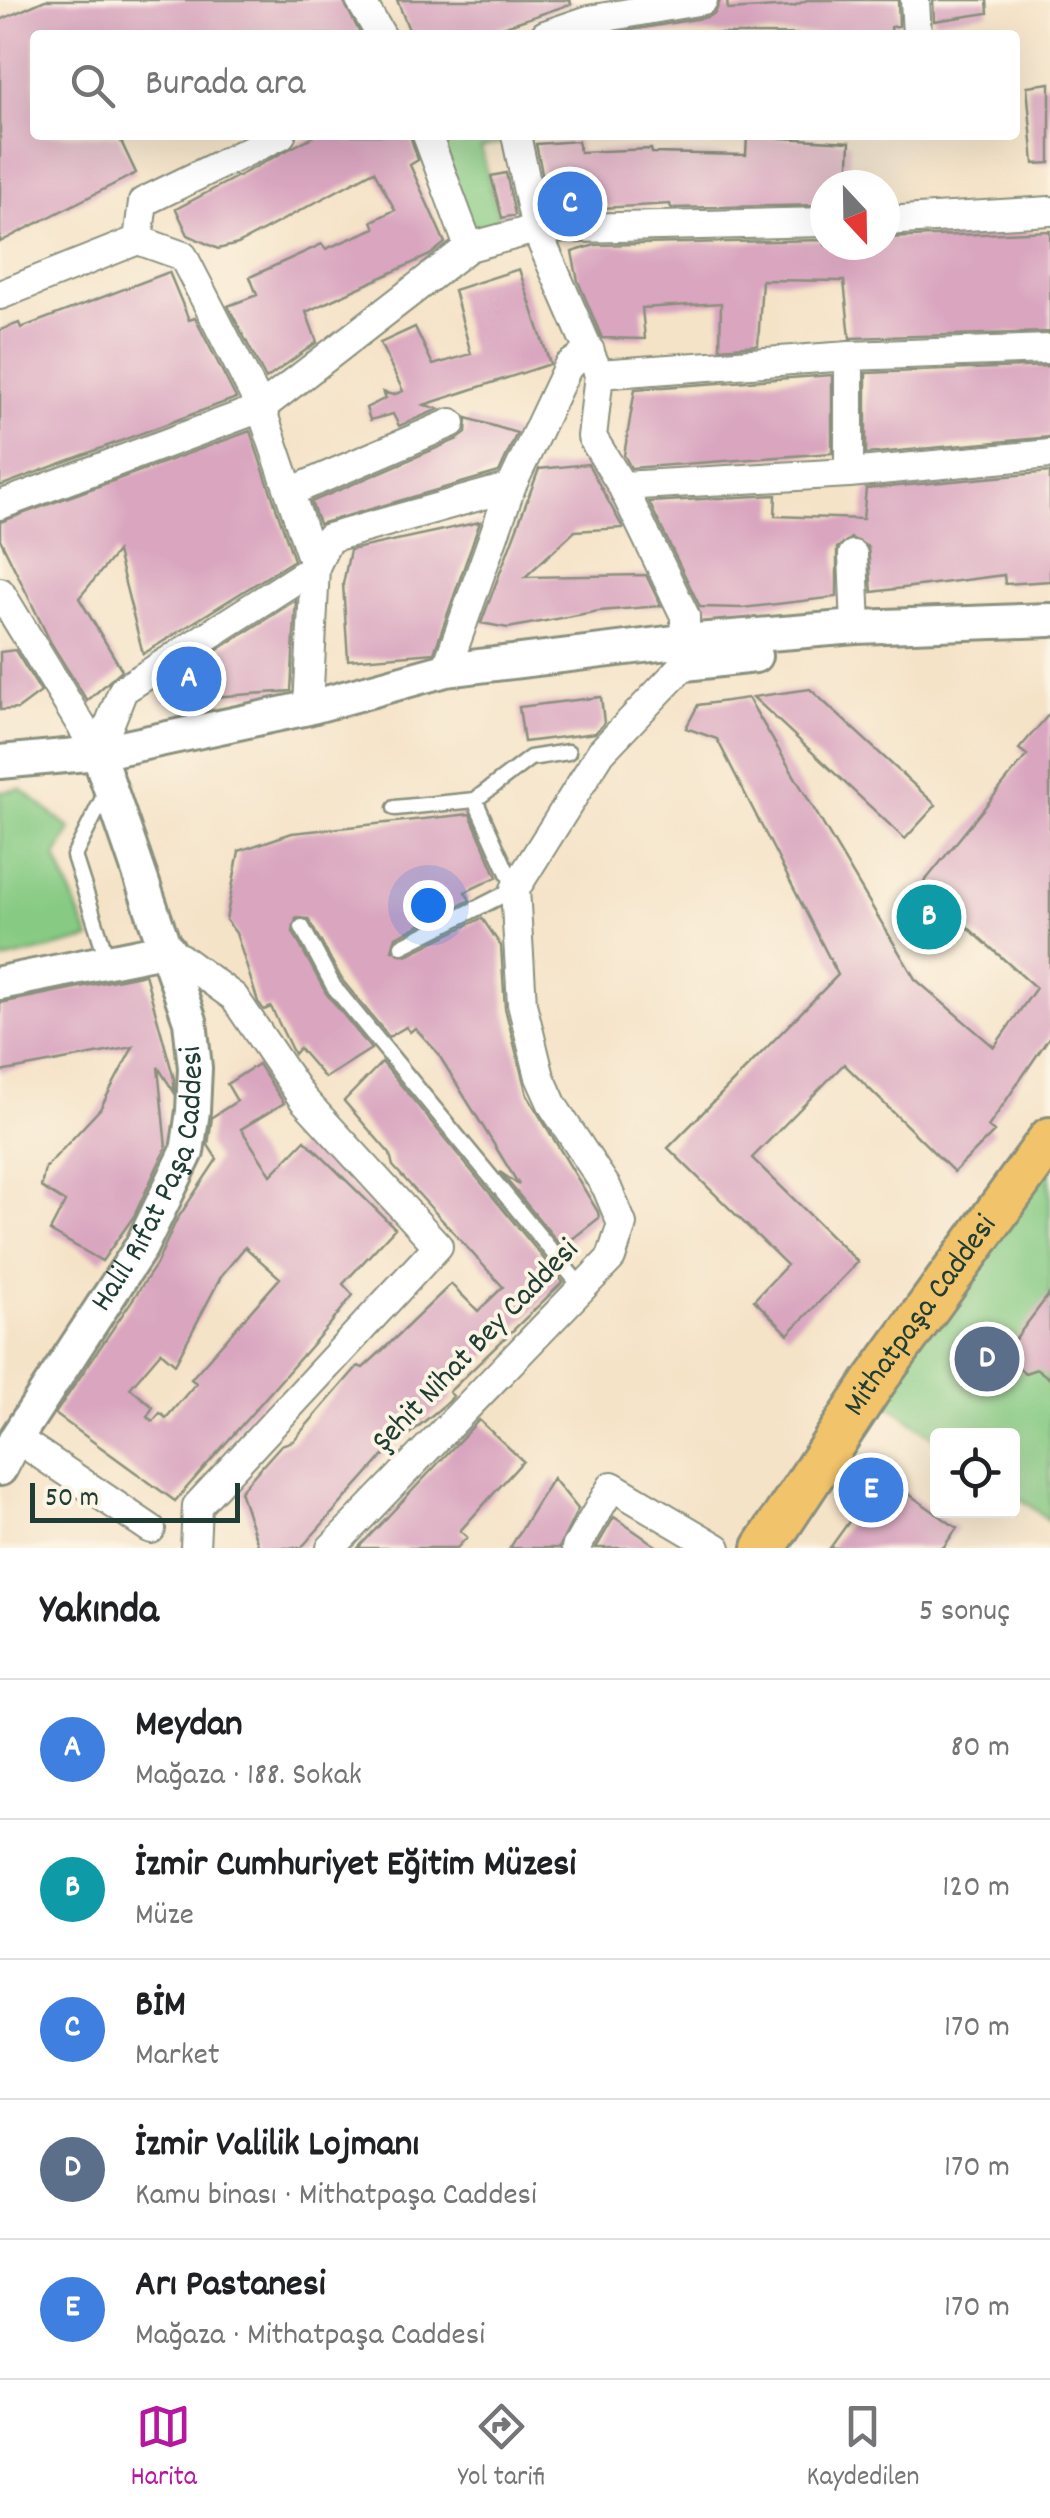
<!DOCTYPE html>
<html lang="tr">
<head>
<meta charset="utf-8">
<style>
  :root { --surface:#fff; --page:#f6f6f6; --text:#202124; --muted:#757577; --line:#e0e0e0; --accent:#b5179e }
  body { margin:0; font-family:Dekko,sans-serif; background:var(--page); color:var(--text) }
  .controls { position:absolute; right:30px; bottom:30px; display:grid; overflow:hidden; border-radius:10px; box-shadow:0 10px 40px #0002 }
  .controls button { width:90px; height:90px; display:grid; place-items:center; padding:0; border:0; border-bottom:2px solid var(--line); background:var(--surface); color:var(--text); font:50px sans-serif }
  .compass { position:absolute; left:810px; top:170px; width:90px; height:90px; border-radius:50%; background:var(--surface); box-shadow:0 10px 40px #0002; rotate:158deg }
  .scale { position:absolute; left:30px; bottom:25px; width:210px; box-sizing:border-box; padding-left:10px; border:5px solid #1f3d34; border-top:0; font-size:28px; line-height:35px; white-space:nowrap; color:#1f3d34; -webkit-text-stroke:8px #fcf5e5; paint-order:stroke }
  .you { position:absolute; left:428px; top:905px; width:35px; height:35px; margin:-25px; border:8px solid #fff; border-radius:50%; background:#1a73e8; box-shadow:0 0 0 15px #1a73e833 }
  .badge { display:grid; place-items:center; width:65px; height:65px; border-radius:50%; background:var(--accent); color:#fff; font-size:32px; font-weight:700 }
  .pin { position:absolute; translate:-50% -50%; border:5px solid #fff; box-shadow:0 2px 10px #0006 }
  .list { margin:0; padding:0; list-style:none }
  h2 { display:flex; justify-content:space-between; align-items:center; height:130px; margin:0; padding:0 40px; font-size:42px }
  h2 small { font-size:32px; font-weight:400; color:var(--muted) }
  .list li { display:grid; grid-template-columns:65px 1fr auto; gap:30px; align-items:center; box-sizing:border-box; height:140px; padding:0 40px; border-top:2px solid var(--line) }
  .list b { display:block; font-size:38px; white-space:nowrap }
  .list p { margin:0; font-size:32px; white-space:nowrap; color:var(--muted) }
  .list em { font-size:32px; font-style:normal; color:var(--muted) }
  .icon { flex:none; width:55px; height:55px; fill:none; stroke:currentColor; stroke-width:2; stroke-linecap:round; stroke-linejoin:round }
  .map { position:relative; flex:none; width:1050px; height:1548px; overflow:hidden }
  .search { position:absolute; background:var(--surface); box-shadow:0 10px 40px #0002; left:30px; right:30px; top:30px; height:110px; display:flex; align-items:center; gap:25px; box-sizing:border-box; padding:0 35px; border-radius:10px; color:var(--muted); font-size:38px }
  .sheet { height:830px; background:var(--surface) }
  nav { display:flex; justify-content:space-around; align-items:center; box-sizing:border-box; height:140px; border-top:2px solid var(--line); background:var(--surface); font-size:28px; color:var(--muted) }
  nav a { display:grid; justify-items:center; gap:5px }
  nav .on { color:var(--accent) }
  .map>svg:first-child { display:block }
  .green { fill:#86ca83; stroke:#52845c; stroke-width:2.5 }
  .building { fill:#d9a5bf; fill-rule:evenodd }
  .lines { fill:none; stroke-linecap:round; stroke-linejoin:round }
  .service-casing { stroke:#8a907e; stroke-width:19 }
  .minor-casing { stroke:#8a907e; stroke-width:32 }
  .tertiary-casing { stroke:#8a907e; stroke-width:38 }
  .primary-casing { stroke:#8a907e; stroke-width:48 }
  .service { stroke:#fff; stroke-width:14 }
  .minor { stroke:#fff; stroke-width:28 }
  .tertiary { stroke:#fff; stroke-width:32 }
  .primary { stroke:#f1c36a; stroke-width:42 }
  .labels { text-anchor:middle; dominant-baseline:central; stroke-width:8; stroke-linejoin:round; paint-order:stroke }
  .street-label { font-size:32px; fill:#1f3d34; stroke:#fcf5e5 }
</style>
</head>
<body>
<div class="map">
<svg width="1050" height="1548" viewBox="0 0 1050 1548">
  <rect width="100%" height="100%" fill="#fcf5e5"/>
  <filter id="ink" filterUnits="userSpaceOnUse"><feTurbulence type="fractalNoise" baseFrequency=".01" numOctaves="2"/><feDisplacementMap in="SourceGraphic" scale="20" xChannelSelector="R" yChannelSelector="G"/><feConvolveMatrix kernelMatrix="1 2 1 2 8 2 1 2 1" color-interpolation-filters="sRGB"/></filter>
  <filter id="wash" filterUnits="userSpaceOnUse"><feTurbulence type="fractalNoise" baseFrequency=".0048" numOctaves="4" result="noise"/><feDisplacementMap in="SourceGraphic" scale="40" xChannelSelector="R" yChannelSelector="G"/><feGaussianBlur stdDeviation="2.25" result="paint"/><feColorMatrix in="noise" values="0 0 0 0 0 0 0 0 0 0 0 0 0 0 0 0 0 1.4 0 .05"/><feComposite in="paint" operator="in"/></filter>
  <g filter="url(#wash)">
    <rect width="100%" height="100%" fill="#f5e3c8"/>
    <path class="green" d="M 435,135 L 502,135 L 504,142 L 481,148 L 500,224 L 471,231 Z
      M 21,789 L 71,829 L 56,857 L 90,939 L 0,961 L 0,792 Z
      M 1050,1156 L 1050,1521 L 1013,1493 L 1012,1436 L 938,1436 L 937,1440 L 874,1394 Z"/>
    <g id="blocks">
      <path class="building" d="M 45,0 L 343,0 L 361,35 L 35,35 L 35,135 L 118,135 L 136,173 L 0,242 L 0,20 Z
        M 397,0 L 570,0 L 571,4 L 479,35 L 411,35 Z
        M 720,0 L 727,0 L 728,10 L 794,6 L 807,0 L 898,0 L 899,26 L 891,27 L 892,35 L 614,33 L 707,17 L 715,13 Z
        M 933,0 L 987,0 L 988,13 L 934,21 Z
        M 1050,83 L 1050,163 L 1034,164 L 1027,86 Z
        M 316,135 L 410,135 L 418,160 L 410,165 L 445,243 L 430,255 L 306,312 L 317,342 L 266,379 L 228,306 L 257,295 L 250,277 L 322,244 L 326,249 L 375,228 L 372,221 L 395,210 L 374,171 L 238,244 L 218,249 L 188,235 L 176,209 Z
        M 747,136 L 850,142 L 848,185 L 825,185 L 825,205 L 671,208 L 670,204 L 550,211 L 536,144 L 578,141 L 580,152 L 651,149 L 652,153 L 746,155 Z
        M 506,173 L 515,215 L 502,218 L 491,176 Z
        M 1050,231 L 1050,332 L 850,338 L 844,281 L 762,280 L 758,345 L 720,348 L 721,303 L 642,308 L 645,339 L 602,338 L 578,281 L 572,252 L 595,245 L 825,240 L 825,245 L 885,245 L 885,238 Z
        M 519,269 L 550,364 L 424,405 L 439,409 L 399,426 L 393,414 L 370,420 L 366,408 L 386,398 L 383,392 L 393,395 L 403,391 L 380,343 L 415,327 L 433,365 L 471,354 L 454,290 Z
        M 169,272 L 189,320 L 195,318 L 236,398 L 0,486 L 0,330 L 19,323 L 21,328 Z
        M 1050,366 L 1050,437 L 866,454 L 866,373 Z
        M 832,375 L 832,453 L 631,468 L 624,455 L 635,389 Z
        M 467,418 L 517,433 L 499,472 L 319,524 L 311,502 L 458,439 L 466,433 Z
        M 250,431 L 294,560 L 143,654 L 117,552 L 79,598 L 122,670 L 87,701 L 51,643 L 0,539 L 0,522 Z
        M 588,464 L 623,528 L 575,531 L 525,577 L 646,575 L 661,606 L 599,611 L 508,628 L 481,623 L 539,469 Z
        M 1050,472 L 1050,581 L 1005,584 L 1004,575 L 872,592 L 868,547 L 851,538 L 837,548 L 837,597 L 742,608 L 700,607 L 649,502 L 776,495 L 775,516 L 863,519 L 866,489 Z
        M 480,522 L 434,653 L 348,660 L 343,584 L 350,550 Z
        M 296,600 L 291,691 L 162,701 L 159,687 Z
        M 15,650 L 41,692 L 18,709 L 0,710 L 0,652 Z
        M 810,689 L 936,805 L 905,839 L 753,697 Z
        M 601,697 L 604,723 L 595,733 L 524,742 L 519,707 Z
        M 748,698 L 915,979 L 994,1047 L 1036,988 L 921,886 L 1027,755 L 1019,749 L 1050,713 L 1050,1036 L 988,1127 L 994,1132 L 954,1172 L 844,1064 L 752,1158 L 858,1262 L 788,1334 L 754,1300 L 787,1265 L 668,1148 L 838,975 L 717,739 L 686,728 L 698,705 Z
        M 470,814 L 497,877 L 465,892 L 470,900 L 396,937 L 392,950 L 407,955 L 482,918 L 501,946 L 505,1008 L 527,1095 L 598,1212 L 599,1218 L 562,1247 L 500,1172 L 519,1185 L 437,1052 L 415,1028 L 410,1032 L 406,1027 L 389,1037 L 343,981 L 308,919 L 296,918 L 293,932 L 326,993 L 371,1049 L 325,1078 L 299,1048 L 294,1054 L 271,1007 L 264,1010 L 258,1002 L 236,933 L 226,920 L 239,851 L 292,833 Z
        M 145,974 L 174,1079 L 174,1092 L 158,1067 L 166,1148 L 134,1216 L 102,1261 L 50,1231 L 65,1202 L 41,1187 L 45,1168 L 100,1109 L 133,1047 L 0,1072 L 0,1003 Z
        M 382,1062 L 563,1282 L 449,1392 L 453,1396 L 449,1401 L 385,1454 L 301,1548 L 259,1548 L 240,1491 L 281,1445 L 293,1441 L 358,1366 L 363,1368 L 388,1345 L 451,1284 L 478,1311 L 503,1287 L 393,1166 L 390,1154 L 344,1101 Z
        M 258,1064 L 284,1103 L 241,1129 L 271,1175 L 305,1140 L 395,1228 L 343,1284 L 353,1295 L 331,1323 L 175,1501 L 55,1414 L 156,1265 L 176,1221 L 217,1159 L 208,1145 L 212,1117 L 237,1101 L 227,1084 ZM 245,1247 L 280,1278 L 191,1379 L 196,1383 L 166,1418 L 160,1413 L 153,1421 L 147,1417 L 153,1407 L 130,1388 L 161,1352 L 175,1364 L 222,1275 Z
        M 1050,1293 L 1050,1379 L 1037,1369 L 1025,1373 L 991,1345 L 1013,1342 Z
        M 479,1420 L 523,1461 L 460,1531 L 467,1537 L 457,1548 L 358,1548 Z
        M 876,1471 L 957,1528 L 943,1548 L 830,1548 L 858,1509 L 852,1505 Z
        M 553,1478 L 578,1509 L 559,1548 L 510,1548 Z
        M 614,1517 L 659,1548 L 596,1548 Z"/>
    </g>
  </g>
  <g filter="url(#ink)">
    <use href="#blocks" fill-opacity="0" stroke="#8a907e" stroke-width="2.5"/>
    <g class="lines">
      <defs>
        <path id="service" d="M 107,790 L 74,856 L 107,959
          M 395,808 L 475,800
          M 302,927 L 334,987 L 583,1289
          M 402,946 L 515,889 L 475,800 L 530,758 L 568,752"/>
        <path id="minor" d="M 360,0 L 381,35
          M 915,0 L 917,35
          M 545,35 L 589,20 L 703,0
          M 427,135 L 469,247
          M 885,221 L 1050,211
          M 138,240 L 183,256 L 261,408 L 315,567 L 308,708
          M 0,295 L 138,240 L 143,202 L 281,135
          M 599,374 L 849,356 L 1050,349
          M 849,473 L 849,356
          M 622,486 L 849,473 L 1050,454
          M 290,492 L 451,423
          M 0,505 L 261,408 L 469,247 L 536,229 L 825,222
          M 853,555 L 856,627
          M 0,592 L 98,753
          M 446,670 L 511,487 L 568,366 L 590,351
          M 98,753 L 123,690 L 315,567 L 329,538 L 511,487
          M 168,949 L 234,997 L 303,1099 L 438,1246 L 197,1506 L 195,1548
          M 16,1438 L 151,1529
          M 331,1548 L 611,1258 L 622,1224 L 607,1188 L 553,1106 L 540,1077 L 522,1004 L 515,889 L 601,752 L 685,664 L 685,616 L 622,486 L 592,437 L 599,374 L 536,229 L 516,135
          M 576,1548 L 612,1486 L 717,1548"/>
        <g id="tertiary">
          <path d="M 685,664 L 755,656"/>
          <path d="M 0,762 L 98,753 L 308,708 L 446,670 L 684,641 L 856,627 L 1050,620"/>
          <path d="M 0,983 L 168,949"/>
          <path id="s1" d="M 0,1469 L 16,1438 L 141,1247 L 187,1152 L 193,1111 L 195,1068 L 190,1021 L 98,753"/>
        </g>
        <g id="primary">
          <path id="s2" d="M 764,1548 L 874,1382 L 1050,1139"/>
        </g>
      </defs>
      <use href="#service" class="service-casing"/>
      <use href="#minor" class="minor-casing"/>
      <use href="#tertiary" class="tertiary-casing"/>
      <use href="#primary" class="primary-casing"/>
      <use href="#service" class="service"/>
      <use href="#minor" class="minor"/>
      <use href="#tertiary" class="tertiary"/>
      <use href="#primary" class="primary"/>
    </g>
  </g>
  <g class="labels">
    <g class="street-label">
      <text stroke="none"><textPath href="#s1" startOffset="332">Halil Rıfat Paşa Caddesi</textPath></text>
      <text stroke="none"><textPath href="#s2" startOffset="280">Mithatpaşa Caddesi</textPath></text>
      <text transform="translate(477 1347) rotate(-46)">Şehit Nihat Bey Caddesi</text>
    </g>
  </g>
</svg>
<div class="controls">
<button><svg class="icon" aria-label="locate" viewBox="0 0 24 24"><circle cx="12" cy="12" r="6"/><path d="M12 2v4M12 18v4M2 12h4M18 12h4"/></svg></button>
</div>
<svg class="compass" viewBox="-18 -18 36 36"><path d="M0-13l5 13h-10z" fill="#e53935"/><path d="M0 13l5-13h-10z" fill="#757577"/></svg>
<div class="scale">50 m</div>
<div class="you"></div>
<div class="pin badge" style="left:189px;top:679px;background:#3f7fe0">A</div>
<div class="pin badge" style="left:929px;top:917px;background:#0f9aa8">B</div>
<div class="pin badge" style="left:570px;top:204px;background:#3f7fe0">C</div>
<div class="pin badge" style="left:987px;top:1359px;background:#5c6f8a">D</div>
<div class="pin badge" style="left:871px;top:1490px;background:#3f7fe0">E</div>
<div class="search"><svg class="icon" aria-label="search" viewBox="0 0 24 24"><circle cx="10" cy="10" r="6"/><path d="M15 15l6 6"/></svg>Burada ara</div>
</div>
<section class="sheet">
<h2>Yakında<small>5 sonuç</small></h2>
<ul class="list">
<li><span class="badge" style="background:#3f7fe0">A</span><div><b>Meydan</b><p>Mağaza · 188. Sokak</p></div><em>80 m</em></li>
<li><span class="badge" style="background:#0f9aa8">B</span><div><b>İzmir Cumhuriyet Eğitim Müzesi</b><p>Müze</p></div><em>120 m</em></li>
<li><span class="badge" style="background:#3f7fe0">C</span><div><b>BİM</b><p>Market</p></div><em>170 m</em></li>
<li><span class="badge" style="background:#5c6f8a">D</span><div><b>İzmir Valilik Lojmanı</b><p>Kamu binası · Mithatpaşa Caddesi</p></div><em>170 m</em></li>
<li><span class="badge" style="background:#3f7fe0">E</span><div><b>Arı Pastanesi</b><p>Mağaza · Mithatpaşa Caddesi</p></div><em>170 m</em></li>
</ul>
</section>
<nav>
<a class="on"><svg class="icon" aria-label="map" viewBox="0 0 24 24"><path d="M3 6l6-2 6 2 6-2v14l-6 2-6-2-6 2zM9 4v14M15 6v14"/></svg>Harita</a>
<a><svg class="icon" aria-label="directions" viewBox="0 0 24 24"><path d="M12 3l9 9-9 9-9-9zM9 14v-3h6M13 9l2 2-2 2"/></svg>Yol tarifi</a>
<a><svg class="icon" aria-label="saved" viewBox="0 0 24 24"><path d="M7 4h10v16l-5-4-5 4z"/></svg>Kaydedilen</a>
</nav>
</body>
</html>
